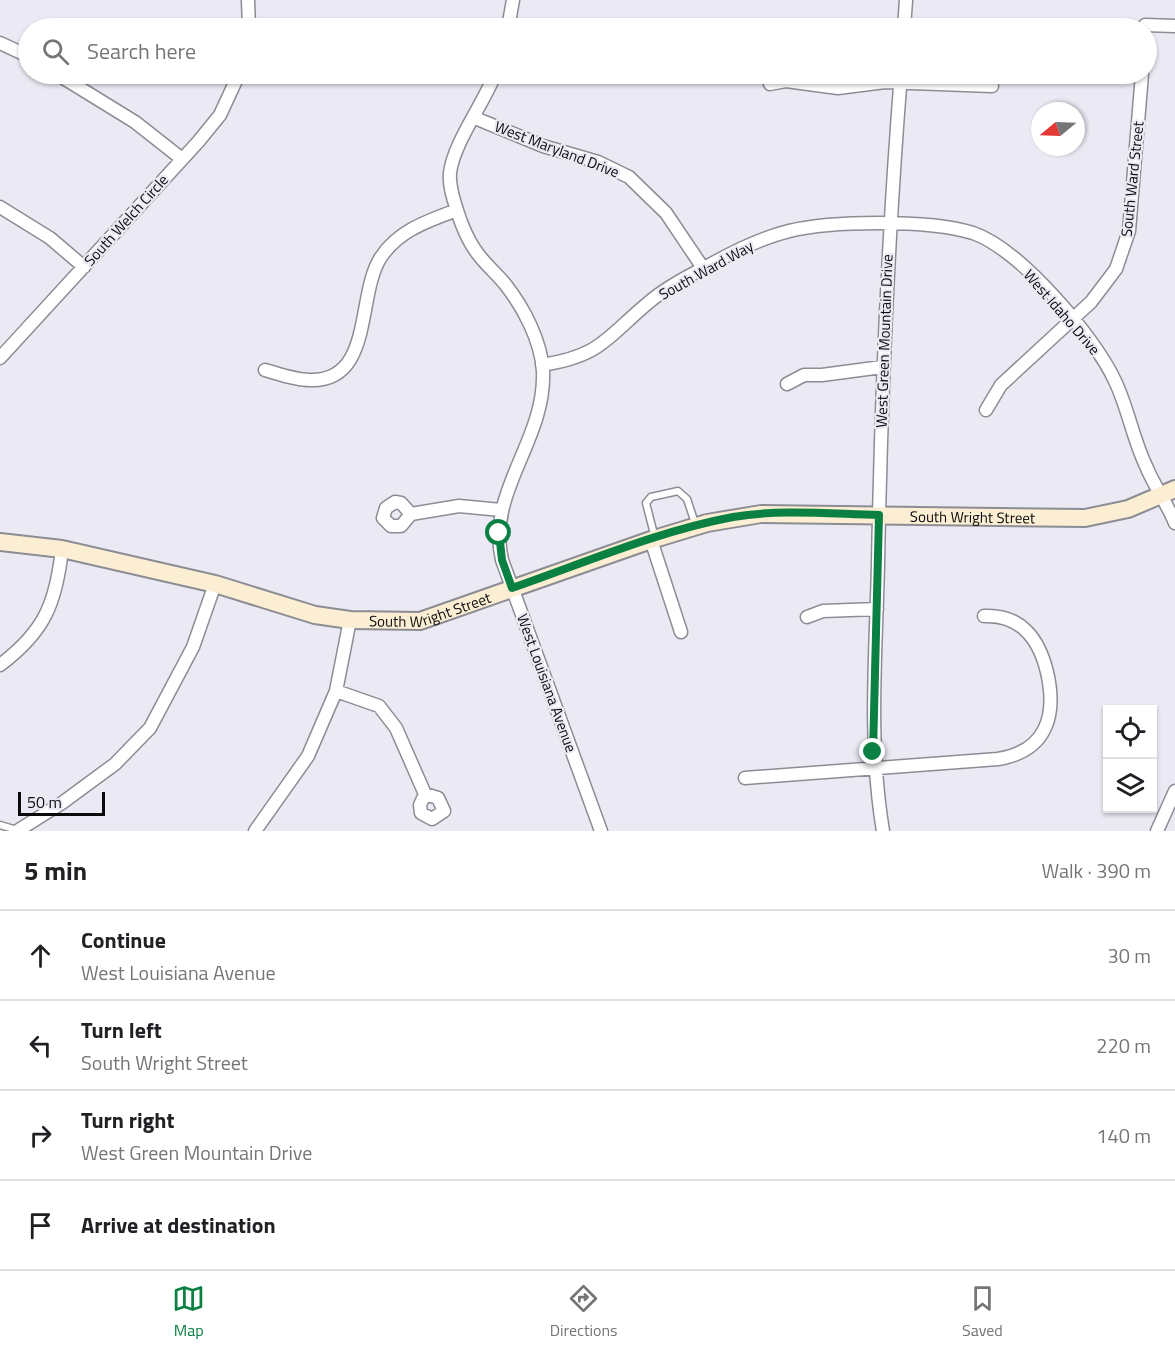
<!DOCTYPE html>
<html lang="en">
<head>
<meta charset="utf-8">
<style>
  :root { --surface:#fff; --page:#f2f2f2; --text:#202124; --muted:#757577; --line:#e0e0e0; --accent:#0b8043 }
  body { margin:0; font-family:"Titillium Web",sans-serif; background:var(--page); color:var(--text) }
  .controls { position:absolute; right:18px; bottom:18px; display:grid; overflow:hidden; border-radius:0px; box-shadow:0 2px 4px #0004 }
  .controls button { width:54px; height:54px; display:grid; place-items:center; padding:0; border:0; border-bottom:2px solid var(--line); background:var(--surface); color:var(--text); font:30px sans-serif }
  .compass { position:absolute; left:1031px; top:102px; width:54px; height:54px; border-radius:50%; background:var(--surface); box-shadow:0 2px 4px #0004; rotate:251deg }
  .scale { position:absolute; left:18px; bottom:15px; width:87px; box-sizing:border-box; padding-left:6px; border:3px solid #0b0b0e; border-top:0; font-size:16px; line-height:21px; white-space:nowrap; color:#0b0b0e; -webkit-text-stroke:4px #ebeaf4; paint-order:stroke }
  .stop { position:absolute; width:18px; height:18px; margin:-14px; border:4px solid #0b8043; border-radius:50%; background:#fff }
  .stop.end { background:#0b8043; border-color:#fff; box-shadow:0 2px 6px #0008 }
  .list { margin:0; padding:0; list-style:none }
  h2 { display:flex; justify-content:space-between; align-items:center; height:78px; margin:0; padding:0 24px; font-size:26px }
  h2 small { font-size:20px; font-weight:400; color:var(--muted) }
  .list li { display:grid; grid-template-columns:39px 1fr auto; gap:18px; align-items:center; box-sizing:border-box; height:90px; padding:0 24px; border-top:2px solid var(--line) }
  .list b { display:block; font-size:22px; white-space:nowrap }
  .list p { margin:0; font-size:20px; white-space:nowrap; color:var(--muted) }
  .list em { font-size:20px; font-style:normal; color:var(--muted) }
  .icon { flex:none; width:33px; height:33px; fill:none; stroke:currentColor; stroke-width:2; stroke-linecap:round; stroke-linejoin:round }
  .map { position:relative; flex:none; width:1175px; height:831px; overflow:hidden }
  .search { position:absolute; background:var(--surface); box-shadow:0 2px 4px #0004; left:18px; right:18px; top:18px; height:66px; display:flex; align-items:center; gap:15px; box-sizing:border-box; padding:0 21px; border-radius:33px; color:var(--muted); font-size:22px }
  .sheet { height:438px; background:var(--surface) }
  nav { display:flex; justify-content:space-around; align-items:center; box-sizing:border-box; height:84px; border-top:2px solid var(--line); background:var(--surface); font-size:16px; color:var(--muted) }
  nav a { display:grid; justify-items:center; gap:3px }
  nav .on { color:var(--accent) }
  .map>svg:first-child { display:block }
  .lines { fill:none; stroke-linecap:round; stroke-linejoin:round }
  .lane-casing { stroke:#8c8c95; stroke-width:9 }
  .street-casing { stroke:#8c8c95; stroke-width:15 }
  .secondary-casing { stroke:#8c8c95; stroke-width:20 }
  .lane { stroke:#fff; stroke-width:6 }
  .street { stroke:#fff; stroke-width:12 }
  .secondary { stroke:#fceed2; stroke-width:16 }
  .route { stroke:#0b8043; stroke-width:8 }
  .labels { text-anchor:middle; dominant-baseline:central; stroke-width:4.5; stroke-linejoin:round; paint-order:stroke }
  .street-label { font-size:15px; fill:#0b0b0e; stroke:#ebeaf4 }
</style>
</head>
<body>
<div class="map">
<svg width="1175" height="831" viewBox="0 0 1175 831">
  <rect width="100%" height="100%" fill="#ebeaf4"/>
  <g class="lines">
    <defs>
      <path id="lane" d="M 655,538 L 646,503 L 651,497 L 678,491 L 687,499 L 696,526
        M 0,825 L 17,830"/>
      <path id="street" d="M 248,0 L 249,28
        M 508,28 L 513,0
        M 904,28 L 906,0
        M 1145,28 L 1145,25 L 1175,26
        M 0,43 L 28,56
        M 57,74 L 135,122 L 182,159
        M 495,74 C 484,103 453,144 450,173 C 449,184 452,194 455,204 C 460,221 467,240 478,254 C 486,265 497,274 505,284 C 524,308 541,341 543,371 C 546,441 486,491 502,560 L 601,831
        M 770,84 L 786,81 L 838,88 L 885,82 L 992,86
        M 475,118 L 543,146 L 598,162 L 629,177 L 666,213 L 703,268
        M 0,207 L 50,238 L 84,267
        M 0,358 L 198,142 L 220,115 L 239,74
        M 542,365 C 601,356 606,338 648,303 C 665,288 686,277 706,267 C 771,230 804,223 879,223 C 908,223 944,224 973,233 C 1020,249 1095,337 1115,381 C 1128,408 1133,439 1146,466 C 1154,486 1167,503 1175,523
        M 265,370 C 279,374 295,380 310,380 C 374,382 356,295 381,257 C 399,230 428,221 457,210
        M 787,384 L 804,375 L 822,375 L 882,367
        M 986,410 L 1001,385 L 1091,302 L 1116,269 L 1129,231 L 1142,74
        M 395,502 L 401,503 L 411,514 L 401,526 L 391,526 L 383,518 L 386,508 Z
        M 411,514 L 459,506 L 501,510
        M 651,540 L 681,632
        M 807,617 L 823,611 L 877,609
        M 0,665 C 44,632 56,604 62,549
        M 336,691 L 379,706 L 396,728 L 425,794 L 420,805 L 421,813 L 432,819 L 444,811 L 438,798 L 425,794
        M 745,778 L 998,759 C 1047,751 1057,715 1047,672 C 1039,639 1021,614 984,616
        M 17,831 L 62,803 L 115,764 L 150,728 L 193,647 L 215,584
        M 255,831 L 308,756 L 336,691 L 350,620
        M 883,831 C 868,742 876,653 878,564 C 881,400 888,237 901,74
        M 1157,831 L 1175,791"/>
      <g id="secondary">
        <path id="s1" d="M 0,542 L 62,549 L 215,584 L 315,615 L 350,620 L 420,621 L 651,540 L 707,523 L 761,514 L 1085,518 L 1128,509 L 1175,489"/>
      </g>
    </defs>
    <use href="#lane" class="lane-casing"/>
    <use href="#street" class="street-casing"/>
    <use href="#secondary" class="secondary-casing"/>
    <use href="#lane" class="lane"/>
    <use href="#street" class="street"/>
    <use href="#secondary" class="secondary"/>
  </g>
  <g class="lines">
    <path class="route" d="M 499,533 L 502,560 L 512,588 C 584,563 658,531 733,517 C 780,509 831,514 879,515 L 873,752"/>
  </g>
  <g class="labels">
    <g class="street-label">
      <text transform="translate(557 149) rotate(21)">West Maryland Drive</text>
      <text transform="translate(1132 179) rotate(-84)">South Ward Street</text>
      <text transform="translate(126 220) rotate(-48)">South Welch Circle</text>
      <text transform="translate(706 270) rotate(-29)">South Ward Way</text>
      <text transform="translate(1062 312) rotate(49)">West Idaho Drive</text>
      <text transform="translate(884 341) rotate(-88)">West Green Mountain Drive</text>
      <text stroke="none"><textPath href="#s1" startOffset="999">South Wright Street</textPath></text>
      <text stroke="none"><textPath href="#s1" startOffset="441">South Wright Street</textPath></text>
      <text transform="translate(547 683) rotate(70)">West Louisiana Avenue</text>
    </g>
  </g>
</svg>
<div class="controls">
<button><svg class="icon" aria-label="locate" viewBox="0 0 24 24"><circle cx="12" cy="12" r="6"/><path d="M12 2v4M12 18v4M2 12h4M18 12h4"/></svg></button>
<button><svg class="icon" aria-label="layers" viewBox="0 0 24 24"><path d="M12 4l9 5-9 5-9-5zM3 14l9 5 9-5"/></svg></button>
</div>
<svg class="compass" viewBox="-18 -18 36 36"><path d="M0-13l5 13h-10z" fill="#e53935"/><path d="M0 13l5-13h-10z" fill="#757577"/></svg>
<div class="scale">50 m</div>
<div class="stop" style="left:499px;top:533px"></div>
<div class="stop end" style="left:873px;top:752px"></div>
<div class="search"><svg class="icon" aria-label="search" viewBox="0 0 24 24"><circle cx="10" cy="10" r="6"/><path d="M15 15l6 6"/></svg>Search here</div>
</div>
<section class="sheet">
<h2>5 min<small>Walk · 390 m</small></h2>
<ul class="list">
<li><svg class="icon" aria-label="ahead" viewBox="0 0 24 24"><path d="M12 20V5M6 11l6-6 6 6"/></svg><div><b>Continue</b><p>West Louisiana Avenue</p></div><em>30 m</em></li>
<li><svg class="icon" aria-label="left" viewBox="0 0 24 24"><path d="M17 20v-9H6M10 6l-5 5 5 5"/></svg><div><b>Turn left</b><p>South Wright Street</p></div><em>220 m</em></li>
<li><svg class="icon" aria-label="right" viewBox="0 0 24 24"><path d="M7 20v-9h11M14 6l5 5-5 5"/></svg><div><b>Turn right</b><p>West Green Mountain Drive</p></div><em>140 m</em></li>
<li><svg class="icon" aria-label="arrive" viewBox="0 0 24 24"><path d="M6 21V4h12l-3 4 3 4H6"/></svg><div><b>Arrive at destination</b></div></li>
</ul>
</section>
<nav>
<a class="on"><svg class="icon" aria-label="map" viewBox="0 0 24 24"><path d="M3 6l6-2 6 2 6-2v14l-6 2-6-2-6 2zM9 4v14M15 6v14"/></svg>Map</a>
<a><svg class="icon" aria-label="directions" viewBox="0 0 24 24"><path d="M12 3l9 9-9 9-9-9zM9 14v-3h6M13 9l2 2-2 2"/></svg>Directions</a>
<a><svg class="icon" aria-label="saved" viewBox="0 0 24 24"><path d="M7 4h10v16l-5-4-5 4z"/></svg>Saved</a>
</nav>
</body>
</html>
